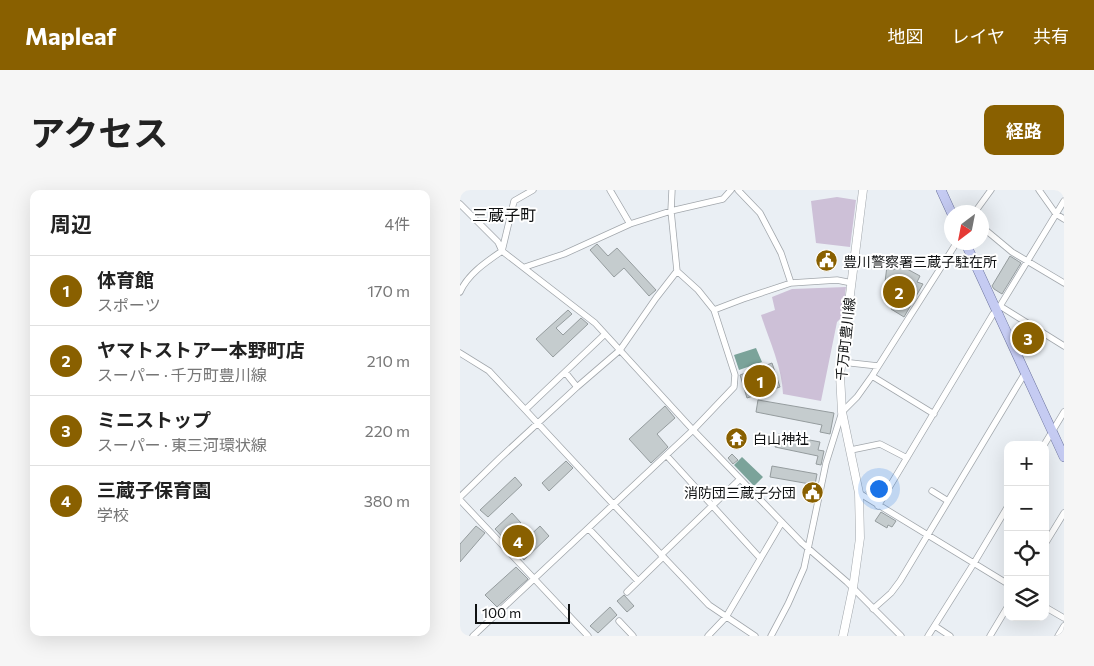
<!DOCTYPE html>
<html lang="ja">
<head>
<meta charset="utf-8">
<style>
  :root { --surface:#fff; --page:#f6f6f6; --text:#222; --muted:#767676; --line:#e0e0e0; --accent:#896000 }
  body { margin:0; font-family:Commissioner,"Noto Sans JP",sans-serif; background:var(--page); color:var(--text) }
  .controls { position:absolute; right:15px; bottom:15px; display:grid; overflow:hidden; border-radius:10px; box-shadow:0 5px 20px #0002 }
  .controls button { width:45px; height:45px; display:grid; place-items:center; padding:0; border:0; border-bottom:1px solid var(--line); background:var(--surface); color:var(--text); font:25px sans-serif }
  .compass { position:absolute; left:484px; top:15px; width:45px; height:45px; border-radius:50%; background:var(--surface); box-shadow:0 5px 20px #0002; rotate:212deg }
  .scale { position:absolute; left:15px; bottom:12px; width:95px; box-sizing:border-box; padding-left:5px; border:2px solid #0f1112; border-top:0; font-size:14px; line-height:18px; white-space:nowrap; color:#0f1112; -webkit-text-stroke:4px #fff; paint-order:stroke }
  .you { position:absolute; left:418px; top:298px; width:18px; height:18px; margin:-12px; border:4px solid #fff; border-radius:50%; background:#1a73e8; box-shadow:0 0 0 8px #1a73e833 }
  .badge { display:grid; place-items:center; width:32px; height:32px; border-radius:50%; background:var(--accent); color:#fff; font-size:16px; font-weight:700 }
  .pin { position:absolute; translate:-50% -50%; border:2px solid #fff; box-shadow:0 1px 5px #0006 }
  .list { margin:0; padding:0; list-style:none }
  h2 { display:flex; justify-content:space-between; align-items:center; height:65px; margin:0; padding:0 20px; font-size:21px }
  h2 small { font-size:16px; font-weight:400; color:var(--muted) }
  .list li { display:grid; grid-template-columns:32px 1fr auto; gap:15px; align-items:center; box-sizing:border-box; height:70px; padding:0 20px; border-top:1px solid var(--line) }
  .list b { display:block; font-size:19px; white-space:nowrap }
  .list p { margin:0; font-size:16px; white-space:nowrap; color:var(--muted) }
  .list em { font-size:16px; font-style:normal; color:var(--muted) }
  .icon { flex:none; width:28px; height:28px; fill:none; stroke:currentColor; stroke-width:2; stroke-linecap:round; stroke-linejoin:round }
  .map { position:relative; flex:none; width:604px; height:446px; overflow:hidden; border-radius:10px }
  header { display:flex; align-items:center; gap:30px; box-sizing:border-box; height:70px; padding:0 25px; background:var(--accent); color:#fff }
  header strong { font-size:24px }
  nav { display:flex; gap:28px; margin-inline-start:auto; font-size:18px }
  .intro { display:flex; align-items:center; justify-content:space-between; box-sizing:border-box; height:120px; padding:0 30px }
  h1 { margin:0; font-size:35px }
  .button { padding:12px 22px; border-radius:10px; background:var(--accent); color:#fff; font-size:18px; font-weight:700 }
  main { display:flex; gap:30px; padding:0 30px }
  aside { flex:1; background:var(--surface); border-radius:10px; box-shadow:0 5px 20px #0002 }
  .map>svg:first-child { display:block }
  .green { fill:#cdc0d7 }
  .water { fill:#7ba39a }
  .building { fill:#c5ccce; stroke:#959c9e }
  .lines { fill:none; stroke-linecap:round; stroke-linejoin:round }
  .street-casing { stroke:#a2a7ac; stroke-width:7 }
  .secondary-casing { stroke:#a2a7ac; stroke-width:9 }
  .primary-casing { stroke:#6d749e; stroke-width:10 }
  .street { stroke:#fff; stroke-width:5.5 }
  .secondary { stroke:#fff; stroke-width:8 }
  .primary { stroke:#c5cbf2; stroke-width:9 }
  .labels { text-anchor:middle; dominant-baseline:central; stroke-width:4; stroke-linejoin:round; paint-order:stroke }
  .poi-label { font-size:14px; fill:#0f1112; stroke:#fff; text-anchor:start }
  .street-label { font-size:14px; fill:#0f1112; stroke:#fff }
  .quarter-label { font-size:16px; fill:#0f1112; stroke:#fff }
</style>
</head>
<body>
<header>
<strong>Mapleaf</strong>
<nav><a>地図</a><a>レイヤ</a><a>共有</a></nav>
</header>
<div class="intro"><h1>アクセス</h1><a class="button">経路</a></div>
<main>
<aside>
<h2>周辺<small>4件</small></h2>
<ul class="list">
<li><span class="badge">1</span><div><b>体育館</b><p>スポーツ</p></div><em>170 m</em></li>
<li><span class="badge">2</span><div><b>ヤマトストアー本野町店</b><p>スーパー · 千万町豊川線</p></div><em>210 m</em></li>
<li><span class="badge">3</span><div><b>ミニストップ</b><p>スーパー · 東三河環状線</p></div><em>220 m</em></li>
<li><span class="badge">4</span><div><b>三蔵子保育園</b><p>学校</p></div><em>380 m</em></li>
</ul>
</aside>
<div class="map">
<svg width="604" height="446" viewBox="0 0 604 446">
  <rect width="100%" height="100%" fill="#eaeff4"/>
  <path class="green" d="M 377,7 L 396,10 L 390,57 L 356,53 L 351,11 Z
    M 386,97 L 382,127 L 377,132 L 361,211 L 323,204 C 322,177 309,150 301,125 L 315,120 L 312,107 L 332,99 Z"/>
  <path class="water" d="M 296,158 L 302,172 L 279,180 L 274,165 Z
    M 282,267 L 303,287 L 294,296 L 274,275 Z"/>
  <path class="building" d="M 137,54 L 148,66 L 157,58 L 196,100 L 189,106 L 164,78 L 154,87 L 130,60 Z
    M 550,66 L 561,73 L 542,104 L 534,99 L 532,96 Z
    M 438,74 L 460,86 L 457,92 L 463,94 L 444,127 L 431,119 L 433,116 L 423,110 L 431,96 L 425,92 L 427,76 L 434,80 Z
    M 108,120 L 112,124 L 96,138 L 103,145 L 121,128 L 128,134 L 93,167 L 76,149 Z
    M 567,138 L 569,140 L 576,155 L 568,159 L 561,141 Z
    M 312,173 L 320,197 L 287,208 L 280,185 Z
    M 298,210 L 374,223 L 370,244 L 360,242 L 362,235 L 296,222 Z
    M 205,216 L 215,228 L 197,244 L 208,257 L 191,273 L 169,249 Z
    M 318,244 L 360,252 L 358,260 L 364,261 L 361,275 L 356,274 L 358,266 L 315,257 Z
    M 272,264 L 278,270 L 273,274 L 268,268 Z
    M 106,271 L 113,278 L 89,301 L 82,293 Z
    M 312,276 L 357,284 L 354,300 L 355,300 L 354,305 L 347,304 L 350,294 L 310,287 Z
    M 55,287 L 62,295 L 28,327 L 20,320 Z
    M 408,297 L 419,303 L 416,308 L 406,302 Z
    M 421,322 L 436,331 L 432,337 L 428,335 L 427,338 L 415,331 Z
    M 52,323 L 61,333 L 53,341 L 63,352 L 80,336 L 89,346 L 64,370 L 35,339 Z
    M 16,336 L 25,343 L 0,372 L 0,354 Z
    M 56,377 L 68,389 L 37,417 L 25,405 Z
    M 164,405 L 174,416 L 167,422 L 157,411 Z
    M 150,417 L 157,425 L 138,443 L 130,436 Z"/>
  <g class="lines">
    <defs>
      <path id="street" d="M 150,0 L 170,34
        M 278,0 L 300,23 L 321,63 L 331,93
        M 579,0 L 596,24 L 604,29
        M 0,14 L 38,52 L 42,61 L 135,133 L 233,240 L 342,353 L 387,392 L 441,446
        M 515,22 L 531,0
        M 522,37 L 552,62 L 604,93
        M 65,77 L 104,64 L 170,34 L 211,21 L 263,9 L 271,0
        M 0,102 C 8,84 26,72 42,61 L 54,11 L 73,0
        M 540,116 L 604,156
        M 254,120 L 283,109 L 331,93 L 377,90 L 392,93
        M 0,163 L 29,181 L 154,315 L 249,415 L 295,446
        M 382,172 L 418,176
        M 105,182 L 117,197
        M 412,186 L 474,224
        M 66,219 L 145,144
        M 584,255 L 604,222
        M 391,260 L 420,254 L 447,268
        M 207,266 L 300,368
        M 472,301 L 488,311
        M 399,303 L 548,394
        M 0,307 L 40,268 L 117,197 L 160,160 L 196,108 L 217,81 L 211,21 L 212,0
        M 0,310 L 128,446
        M 418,316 L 533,124 L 540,116 L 604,11
        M 129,339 L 178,391
        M 585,354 L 604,323
        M 201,365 L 280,289
        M 167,402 L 203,367
        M 585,417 L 604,428
        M 413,419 L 431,403 L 440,391 L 565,183
        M 159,431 L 173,446
        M 475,436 L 490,446
        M 13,446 L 233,240 L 274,197 L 275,185 L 254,120 L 238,100 L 217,81
        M 248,446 L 266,427 L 322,332
        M 311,446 L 328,414 L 344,378 L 366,273 L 382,222 L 397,207 L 412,186 L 497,52
        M 468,446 L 514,373 L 548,316
        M 530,446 L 548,416
        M 598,446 L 604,436"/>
      <path id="secondary" d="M 383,446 L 393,398 L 400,348 L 399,303 L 382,222 L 380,185 L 403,0"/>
      <path id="primary" d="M 481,0 L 492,24
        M 505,52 L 604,267"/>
    </defs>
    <use href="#street" class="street-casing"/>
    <use href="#secondary" class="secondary-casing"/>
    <use href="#primary" class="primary-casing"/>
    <use href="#street" class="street"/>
    <use href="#secondary" class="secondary"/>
    <use href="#primary" class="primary"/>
  </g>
  <defs>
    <symbol id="civic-disc" viewBox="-11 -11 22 22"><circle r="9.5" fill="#896000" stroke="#fff"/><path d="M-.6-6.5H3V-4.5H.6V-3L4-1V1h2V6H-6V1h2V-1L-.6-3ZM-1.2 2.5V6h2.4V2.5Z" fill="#fff"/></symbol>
    <symbol id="temple-disc" viewBox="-11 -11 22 22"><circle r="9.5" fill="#896000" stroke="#fff"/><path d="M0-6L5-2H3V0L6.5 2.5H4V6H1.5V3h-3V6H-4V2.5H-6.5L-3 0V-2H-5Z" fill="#fff"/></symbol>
  </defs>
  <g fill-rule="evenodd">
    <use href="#civic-disc" x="354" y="58" width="25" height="25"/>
    <use href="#temple-disc" x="264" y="236" width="25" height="25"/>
    <use href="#civic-disc" x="340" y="290" width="25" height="25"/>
  </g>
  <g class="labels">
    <g class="poi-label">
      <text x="383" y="71">豊川警察署三蔵子駐在所</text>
      <text x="293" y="248">白山神社</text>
      <text x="336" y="302" text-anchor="end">消防団三蔵子分団</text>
    </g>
    <g class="street-label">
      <text transform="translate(385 149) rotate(-84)">千万町豊川線</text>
    </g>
    <g class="quarter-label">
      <text x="44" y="24">三蔵子町</text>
    </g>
  </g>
</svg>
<div class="controls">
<button>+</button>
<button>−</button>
<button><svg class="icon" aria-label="locate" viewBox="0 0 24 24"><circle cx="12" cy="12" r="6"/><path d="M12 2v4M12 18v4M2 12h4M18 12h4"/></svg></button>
<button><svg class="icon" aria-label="layers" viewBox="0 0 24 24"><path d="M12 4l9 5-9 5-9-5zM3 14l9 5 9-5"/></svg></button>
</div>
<svg class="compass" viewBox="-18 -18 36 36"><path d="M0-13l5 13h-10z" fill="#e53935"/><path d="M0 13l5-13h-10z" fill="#767676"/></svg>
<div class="scale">100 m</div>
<div class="you"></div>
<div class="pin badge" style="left:300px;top:191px">1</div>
<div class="pin badge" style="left:439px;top:102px">2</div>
<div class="pin badge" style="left:568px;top:148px">3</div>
<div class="pin badge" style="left:58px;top:351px">4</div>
</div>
</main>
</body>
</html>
